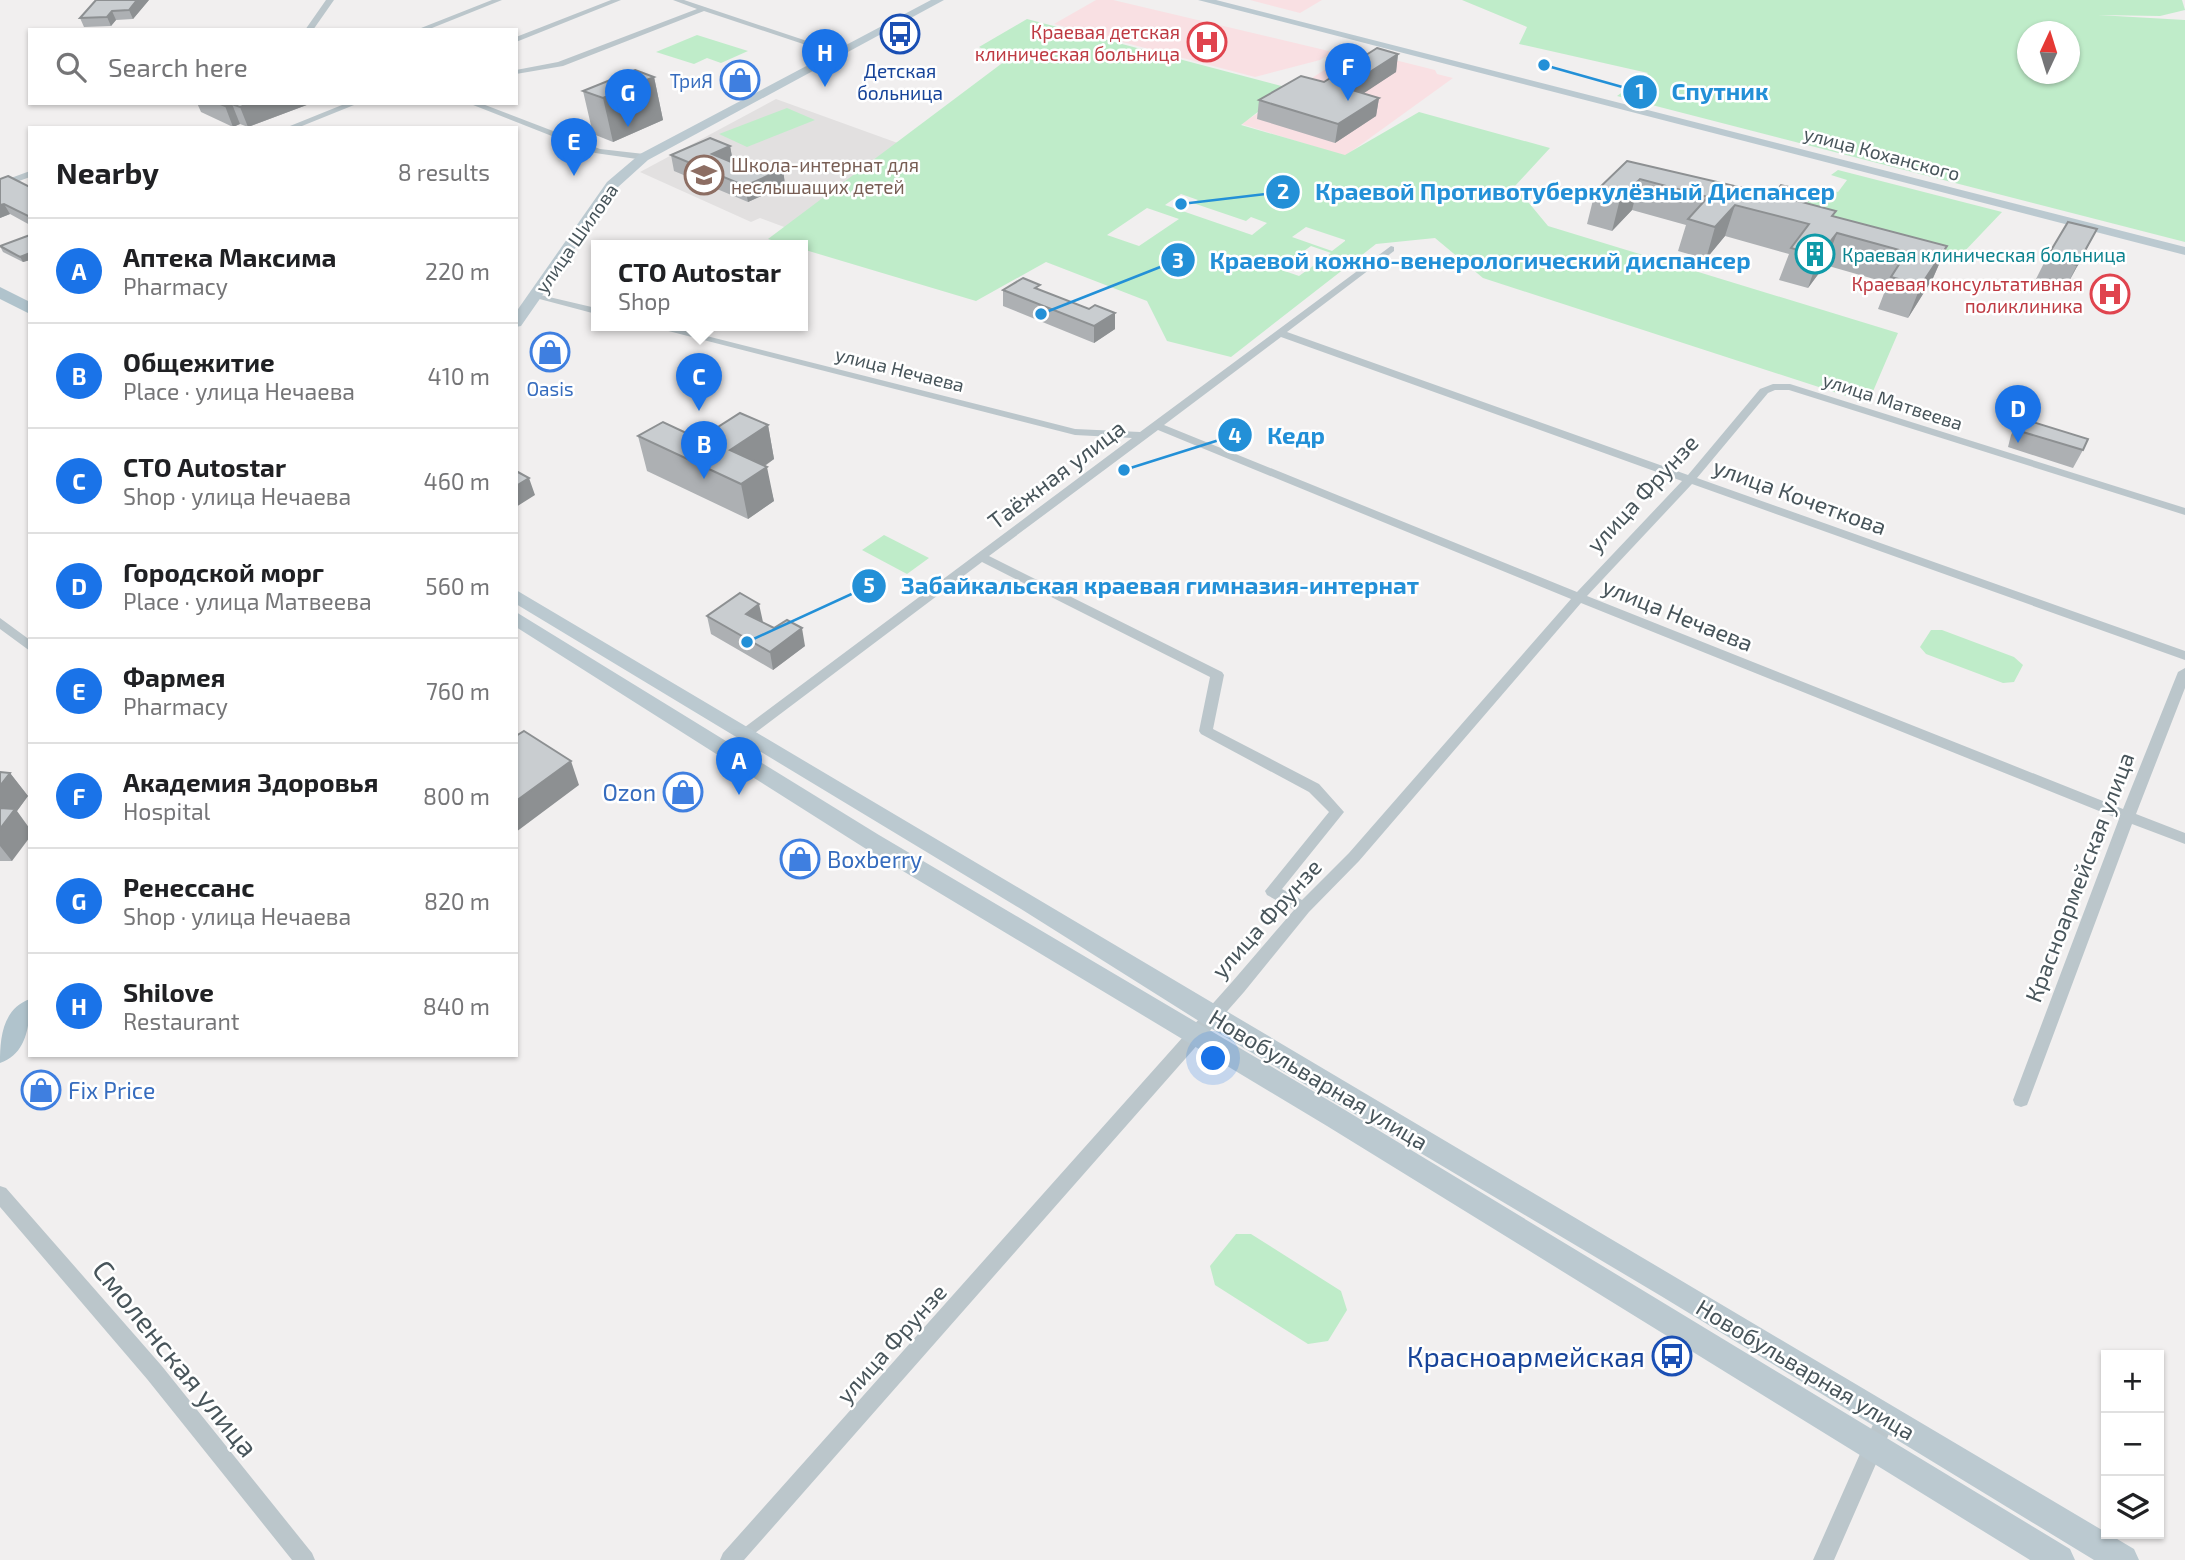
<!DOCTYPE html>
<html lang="en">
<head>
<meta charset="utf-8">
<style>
  :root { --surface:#fff; --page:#f6f6f6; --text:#202124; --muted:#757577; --line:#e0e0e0; --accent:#1a73e8 }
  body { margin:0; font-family:"Exo 2",sans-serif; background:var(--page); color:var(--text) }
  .controls { position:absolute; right:21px; bottom:21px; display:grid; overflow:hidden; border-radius:0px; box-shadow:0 2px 5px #0004 }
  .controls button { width:63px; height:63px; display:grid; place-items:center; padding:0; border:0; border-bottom:2px solid var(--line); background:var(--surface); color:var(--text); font:35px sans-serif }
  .compass { position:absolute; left:2017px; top:21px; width:63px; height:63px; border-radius:50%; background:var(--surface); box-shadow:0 2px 5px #0004; rotate:4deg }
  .you { position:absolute; left:1214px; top:1059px; width:24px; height:24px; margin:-18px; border:5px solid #fff; border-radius:50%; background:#1a73e8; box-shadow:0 0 0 10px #1a73e833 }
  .badge { display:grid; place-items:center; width:46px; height:46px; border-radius:50%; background:var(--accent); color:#fff; font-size:23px; font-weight:700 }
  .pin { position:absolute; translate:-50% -58px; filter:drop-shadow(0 2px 4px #0008) }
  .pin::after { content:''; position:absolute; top:37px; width:24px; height:21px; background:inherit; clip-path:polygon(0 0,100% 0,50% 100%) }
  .popup { position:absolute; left:591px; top:240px; width:217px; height:91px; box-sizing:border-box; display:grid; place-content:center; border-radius:0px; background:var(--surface); filter:drop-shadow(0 2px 5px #0005); font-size:23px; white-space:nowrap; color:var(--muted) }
  .popup b { font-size:26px; color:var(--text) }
  .popup::after { content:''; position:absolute; left:50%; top:100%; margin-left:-14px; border:14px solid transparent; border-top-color:var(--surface) }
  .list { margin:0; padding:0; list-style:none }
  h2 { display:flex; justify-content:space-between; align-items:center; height:91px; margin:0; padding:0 28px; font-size:30px }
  h2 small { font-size:23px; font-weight:400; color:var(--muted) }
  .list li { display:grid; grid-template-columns:46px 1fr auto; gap:21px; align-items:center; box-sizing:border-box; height:105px; padding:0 28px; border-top:2px solid var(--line) }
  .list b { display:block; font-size:26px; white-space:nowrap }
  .list p { margin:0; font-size:23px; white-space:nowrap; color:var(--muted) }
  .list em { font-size:23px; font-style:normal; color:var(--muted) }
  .icon { flex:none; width:38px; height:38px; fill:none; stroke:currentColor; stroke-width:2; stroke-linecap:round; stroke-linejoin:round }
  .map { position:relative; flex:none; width:2185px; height:1560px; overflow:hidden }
  .search { position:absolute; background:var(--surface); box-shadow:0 2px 5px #0004; left:28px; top:28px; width:490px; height:77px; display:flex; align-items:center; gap:18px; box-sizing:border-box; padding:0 24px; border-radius:0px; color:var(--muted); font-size:26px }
  .panel { position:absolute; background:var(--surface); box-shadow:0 2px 5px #0004; left:28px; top:126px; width:490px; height:931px; border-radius:0px }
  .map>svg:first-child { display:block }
  .education { fill:#e2e0e0 }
  .medical { fill:#f9e0e3 }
  .green { fill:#bfecc9; fill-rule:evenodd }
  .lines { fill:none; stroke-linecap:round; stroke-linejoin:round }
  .street { fill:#bbc6cb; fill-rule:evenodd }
  .secondary { fill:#bbc9d0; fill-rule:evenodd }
  .primary { fill:#b0c3cc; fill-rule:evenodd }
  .wall { fill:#adb0b3 }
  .shaded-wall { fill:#8d9092 }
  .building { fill:#c9cdd0; stroke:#8d9092; stroke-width:2 }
  .labels { text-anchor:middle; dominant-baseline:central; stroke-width:5; stroke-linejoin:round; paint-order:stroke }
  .far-health-label { font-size:19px; fill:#be3a42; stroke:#fff; text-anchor:end }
  .far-transit-label { font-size:19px; fill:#164399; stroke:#fff }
  .far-shop-label { font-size:19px; fill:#366cbe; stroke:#fff; text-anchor:end }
  .far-street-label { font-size:19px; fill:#48555b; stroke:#fff }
  .far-education-label { font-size:19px; fill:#785e54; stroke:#fff; text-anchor:start }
  .far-culture-label { font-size:19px; fill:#0d838f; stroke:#fff; text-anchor:start }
  .street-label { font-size:23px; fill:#48555b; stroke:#fff }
  .shop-label { font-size:23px; fill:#366cbe; stroke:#fff; text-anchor:start }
  .near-transit-label { font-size:28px; fill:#164399; stroke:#fff; text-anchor:end }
  .near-street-label { font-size:28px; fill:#48555b; stroke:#fff }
  .leader { fill:none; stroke:#2390d7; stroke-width:2.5 }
  .callout-dot { fill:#2390d7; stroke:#fff; stroke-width:2.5 }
  .mark-label { font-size:21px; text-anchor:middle; font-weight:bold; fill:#fff }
  .callout-label { font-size:24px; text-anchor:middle; font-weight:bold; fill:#2390d7; stroke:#fff; stroke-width:5; stroke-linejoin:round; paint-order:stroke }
</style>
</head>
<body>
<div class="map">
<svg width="2185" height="1560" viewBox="0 0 2185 1560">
  <rect width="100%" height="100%" fill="#f1efef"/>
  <path class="education" d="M 776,99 L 906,146 L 795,231 L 760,218 L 751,222 L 640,172 Z"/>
  <path class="medical" d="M 1096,0 L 1113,0 L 1333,52 L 1320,60 L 1255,77 L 1054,24 Z
    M 1250,0 L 1322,0 L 1300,13 Z
    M 1355,50 L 1435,70 L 1437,74 L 1453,78 L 1345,156 L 1241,124 Z"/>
  <path class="green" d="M 1462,0 L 2182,0 L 2185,10 L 2160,16 L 2098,15 L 2185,20 L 2185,242 L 1617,96 L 1648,73 L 1519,44 L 1527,27 ZM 2028,32 L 2070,32 L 2070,74 L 2028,74 Z
    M 1027,19 L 1289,88 L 1241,125 L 1345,155 L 1419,112 L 1550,148 L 1515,186 L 1548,226 L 1898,333 L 1868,403 L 1483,278 L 1435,238 L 1376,244 L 1231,357 L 1167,341 L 1147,301 L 1046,262 L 976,301 L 802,249 L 802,245 L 788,245 L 768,239 L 1005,61 L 979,47 ZM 1181,194 L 1198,200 L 1193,203 L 1246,221 L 1251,217 L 1267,223 L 1252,235 L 1165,205 ZM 1147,208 L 1179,219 L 1139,246 L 1107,235 ZM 1306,227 L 1345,240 L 1345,241 L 1332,251 L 1292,237 ZM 1311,246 L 1331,253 L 1299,276 L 1279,269 Z
    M 697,35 L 748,51 L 721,63 L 707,58 L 694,64 L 656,52 Z
    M 787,108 L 815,120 L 747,147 L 719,134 Z
    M 1838,170 L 2002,212 L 1962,254 L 1795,215 L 1821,188 L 1838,192 L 1847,180 L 1831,175 Z
    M 884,535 L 929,558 L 907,574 L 862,550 Z
    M 1931,630 L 1942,630 L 2014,657 L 2023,665 L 2014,682 L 2003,683 L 1926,654 L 1920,647 Z
    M 1236,1234 L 1251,1234 L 1341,1291 L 1347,1310 L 1328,1341 L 1308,1344 L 1215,1285 L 1210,1266 Z"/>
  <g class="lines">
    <path class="street" d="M 326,0 L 334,0 L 313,30 L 305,30 Z
      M 492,0 L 502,0 L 427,30 L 416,30 Z
      M 611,0 L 621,0 L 516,42 L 516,37 Z
      M 673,0 L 684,0 L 843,53 L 836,55 L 704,11 L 563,66 L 516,74 L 516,70 L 558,62 L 697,9 Z
      M 347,103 L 359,103 L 297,128 L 285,128 Z
      M 468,103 L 480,103 L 600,149 L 644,154 L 648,157 L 644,160 L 595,153 Z
      M 30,171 L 30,177 L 0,188 L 0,182 Z
      M 1391,246 L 1394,247 L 1394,251 L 1287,332 L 1688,475 L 1760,389 L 1773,384 L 1790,384 L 2185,508 L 2185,515 L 1789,390 L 1775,390 L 1768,393 L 1697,478 L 2185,651 L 2185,660 L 1692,484 L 1587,596 L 2123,809 L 2178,672 L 2185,668 L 2185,688 L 2136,814 L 2185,833 L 2185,844 L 2132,824 L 2029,1100 L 2027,1105 L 2021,1107 L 2015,1105 L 2013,1100 L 2119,819 L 1581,603 L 1359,861 L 1309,912 L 1244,992 L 744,1560 L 720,1560 L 723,1553 L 1232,982 L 1294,910 L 1267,895 L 1265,891 L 1329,812 L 1309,792 L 1201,734 L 1199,731 L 1210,677 L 982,562 L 751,736 L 741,736 L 739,733 L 741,730 L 1132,438 L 1075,435 L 645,325 L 663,325 L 1075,429 L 1140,432 ZM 1281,337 L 1682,481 L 1577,592 L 1164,425 ZM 1158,430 L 1571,599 L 1349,853 L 1302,900 L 1282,889 L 1344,812 L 1319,784 L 1213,729 L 1224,675 L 1222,672 L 989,556 Z
      M 532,293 L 596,308 L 596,314 L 532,297 Z
      M 0,618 L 30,640 L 30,651 L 0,629 Z
      M 0,1186 L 6,1188 L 161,1365 L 312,1553 L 315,1560 L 292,1560 L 147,1379 L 0,1207 Z
      M 1886,1408 L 1893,1411 L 1896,1418 L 1834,1560 L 1813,1560 L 1879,1411 Z"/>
    <path class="secondary" d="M 931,0 L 944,0 L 648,160 L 617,188 L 521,326 L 516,327 L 516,312 L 607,182 L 640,154 Z
      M 1198,0 L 1216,0 L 2185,247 L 2185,255 Z
      M 516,590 L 2134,1549 L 2139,1560 L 2094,1560 L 1661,1296 L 1202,1023 L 1021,909 L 516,604 Z
      M 516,612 L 879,835 L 1345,1110 L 2070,1549 L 2075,1560 L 2030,1560 L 1327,1126 L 863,847 L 516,627 Z"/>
    <path class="primary" d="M 0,287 L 30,302 L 30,314 L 0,299 Z
      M 30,999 C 30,1024 27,1054 0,1063 C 0,1039 2,1009 30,999 Z"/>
  </g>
  <path class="wall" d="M 149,0 L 133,19 L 116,20 L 111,26 L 84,27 L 80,18 Z
    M 1398,54 L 1396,72 L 1363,93 L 1379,98 L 1376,116 L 1335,143 L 1257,119 L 1259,100 L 1324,82 Z
    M 654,77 L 663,120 L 613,142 L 593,134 L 583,91 Z
    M 197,103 L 312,103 L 248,127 L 240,124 L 233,127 L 201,112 Z
    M 730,146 L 733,162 L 731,163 L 750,170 L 783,169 L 785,185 L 748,202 L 674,171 L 671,155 Z
    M 1627,161 L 1834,217 L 1947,246 L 1933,278 L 1908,318 L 1878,309 L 1888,283 L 1825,265 L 1808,288 L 1779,280 L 1789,254 L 1725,236 L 1706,259 L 1678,251 L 1686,225 L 1632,210 L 1612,231 L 1587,224 L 1595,192 Z
    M 0,179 L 30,187 L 30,225 L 10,214 L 0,218 Z
    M 2097,229 L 2066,287 L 2036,279 L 2047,257 Z
    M 30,235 L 30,260 L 23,262 L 3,252 L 0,246 Z
    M 1003,290 L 1041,290 L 1115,329 L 1094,343 L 1003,306 Z
    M 2020,418 L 2083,450 L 2073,468 L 2008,447 L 2011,435 Z
    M 768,425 L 774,459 L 765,466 L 774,501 L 748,519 L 647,471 L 638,436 L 699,439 Z
    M 707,616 L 762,622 L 805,646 L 773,670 L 711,634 Z
    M 0,772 L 10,773 L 28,796 L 17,811 L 12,861 L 0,861 Z"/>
  <path class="shaded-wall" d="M 137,0 L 149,0 L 133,19 L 129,10 Z
    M 112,11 L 116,20 L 111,26 L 107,17 Z
    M 1398,54 L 1396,72 L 1343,107 L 1345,88 Z
    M 654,77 L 663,120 L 613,142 L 603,98 Z
    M 1379,98 L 1376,116 L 1335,143 L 1338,124 Z
    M 251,103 L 312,103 L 248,127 L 240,107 Z
    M 232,104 L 240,124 L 233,127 L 225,106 Z
    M 730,146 L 733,162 L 714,170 L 712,154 Z
    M 783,169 L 785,185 L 748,202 L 745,186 Z
    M 1640,179 L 1632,210 L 1612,231 L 1620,199 Z
    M 1802,190 L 1792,220 L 1794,200 Z
    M 4,204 L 10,214 L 0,218 L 0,205 Z
    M 1735,205 L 1725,236 L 1706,259 L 1715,227 Z
    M 2097,229 L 2086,250 L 2066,287 L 2077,265 Z
    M 1837,233 L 1825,265 L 1808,288 L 1819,256 Z
    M 1947,246 L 1933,278 L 1908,318 L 1921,285 Z
    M 30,253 L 30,260 L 23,262 L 20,257 Z
    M 1115,313 L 1115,329 L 1094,343 L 1094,326 Z
    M 768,425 L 774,459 L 739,483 L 730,450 Z
    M 767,467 L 774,501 L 748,519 L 741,484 Z
    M 529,478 L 535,495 L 516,507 L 516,486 Z
    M 759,604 L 763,622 L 746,614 Z
    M 802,628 L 805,646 L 773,670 L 770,652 Z
    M 571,761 L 579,785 L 516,832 L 516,801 Z
    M 10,773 L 28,796 L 17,811 L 30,829 L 30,837 L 12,861 L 0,846 L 0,786 Z"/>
  <path class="building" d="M 96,0 L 137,0 L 129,10 L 112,11 L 107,17 L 80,18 Z
    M 1377,48 L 1398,54 L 1345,88 L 1379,98 L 1338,124 L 1259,100 L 1301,76 L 1324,82 Z
    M 635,70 L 654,77 L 603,98 L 583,91 Z
    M 218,103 L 251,103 L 240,107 L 232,104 L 225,106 Z
    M 710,138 L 730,146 L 712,154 L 750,170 L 767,163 L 783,169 L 745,186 L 671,155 Z
    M 1627,161 L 1773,195 L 1781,185 L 1802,190 L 1794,200 L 1836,211 L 1832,216 L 1947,246 L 1921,285 L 1891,277 L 1907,252 L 1837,233 L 1819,256 L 1791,248 L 1809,224 L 1735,205 L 1715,227 L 1688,219 L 1708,197 L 1640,179 L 1620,199 L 1595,192 Z
    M 8,176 L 30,187 L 30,217 L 4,204 L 0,205 L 0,179 Z
    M 2068,222 L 2097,229 L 2077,265 L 2047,257 Z
    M 30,235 L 30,253 L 20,257 L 0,246 Z
    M 1023,278 L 1040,285 L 1035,288 L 1089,309 L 1095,305 L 1115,313 L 1094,326 L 1003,290 Z
    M 740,413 L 768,425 L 730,450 L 767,467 L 741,484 L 638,436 L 663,422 L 699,439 Z
    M 2020,418 L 2088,439 L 2083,450 L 2016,430 Z
    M 516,471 L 529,478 L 516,486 Z
    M 740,593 L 759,604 L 746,614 L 774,628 L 787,620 L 802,628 L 770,652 L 707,616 Z
    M 524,731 L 571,761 L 516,801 L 516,736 Z
    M 0,772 L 10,773 L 0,786 Z
    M 0,808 L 15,809 L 0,829 Z"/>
  <defs>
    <symbol id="bus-ring" viewBox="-11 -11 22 22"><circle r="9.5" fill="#fff" stroke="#1a4fb4" stroke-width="1.5"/><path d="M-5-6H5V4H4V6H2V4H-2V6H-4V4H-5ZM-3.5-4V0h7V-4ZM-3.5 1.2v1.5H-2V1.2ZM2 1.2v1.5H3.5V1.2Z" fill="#1a4fb4"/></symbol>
    <symbol id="hospital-ring" viewBox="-11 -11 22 22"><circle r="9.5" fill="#fff" stroke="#e0444e" stroke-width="1.5"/><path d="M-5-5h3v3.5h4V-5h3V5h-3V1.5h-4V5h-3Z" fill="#e0444e"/></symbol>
    <symbol id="shop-ring" viewBox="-11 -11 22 22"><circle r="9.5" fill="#fff" stroke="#3f7fe0" stroke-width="1.5"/><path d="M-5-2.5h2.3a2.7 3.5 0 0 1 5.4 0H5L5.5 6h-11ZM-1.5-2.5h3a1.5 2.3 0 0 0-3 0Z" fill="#3f7fe0"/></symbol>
    <symbol id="school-ring" viewBox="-11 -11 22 22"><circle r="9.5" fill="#fff" stroke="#8d6e63" stroke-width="1.5"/><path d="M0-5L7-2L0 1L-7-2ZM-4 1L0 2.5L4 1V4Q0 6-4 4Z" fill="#8d6e63"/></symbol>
    <symbol id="building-ring" viewBox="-11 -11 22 22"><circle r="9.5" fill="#fff" stroke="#0f9aa8" stroke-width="1.5"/><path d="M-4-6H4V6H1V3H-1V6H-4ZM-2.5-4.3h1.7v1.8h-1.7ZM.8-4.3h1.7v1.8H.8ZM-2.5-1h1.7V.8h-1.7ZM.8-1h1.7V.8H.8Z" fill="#0f9aa8"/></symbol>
  </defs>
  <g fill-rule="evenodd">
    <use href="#bus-ring" x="878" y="12" width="44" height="44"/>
    <use href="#hospital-ring" x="1185" y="20" width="44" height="44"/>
    <use href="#shop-ring" x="718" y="58" width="44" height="44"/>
    <use href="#school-ring" x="682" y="153" width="44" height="44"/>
    <use href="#building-ring" x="1793" y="232" width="44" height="44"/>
    <use href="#hospital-ring" x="2088" y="272" width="44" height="44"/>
    <use href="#shop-ring" x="528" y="330" width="44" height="44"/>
    <use href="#shop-ring" x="661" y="770" width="44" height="44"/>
    <use href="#shop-ring" x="778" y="837" width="44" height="44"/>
    <use href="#shop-ring" x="19" y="1068" width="44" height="44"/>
    <use href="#bus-ring" x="1650" y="1334" width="44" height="44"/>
  </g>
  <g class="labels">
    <g class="far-health-label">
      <text x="1180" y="31">Краевая детская<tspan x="1180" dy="22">клиническая больница</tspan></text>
      <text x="2083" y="283">Краевая консультативная<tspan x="2083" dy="22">поликлиника</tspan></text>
    </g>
    <g class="far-transit-label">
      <text x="900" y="70">Детская<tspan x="900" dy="22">больница</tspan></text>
    </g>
    <g class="far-shop-label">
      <text x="713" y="80">ТриЯ</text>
      <text x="550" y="388" text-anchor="middle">Oasis</text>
    </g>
    <g class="far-street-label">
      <text transform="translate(1882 153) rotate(15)">улица Коханского</text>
      <text transform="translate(576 238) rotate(-55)">улица Шилова</text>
      <text transform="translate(900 369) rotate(14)">улица Нечаева</text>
      <text transform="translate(1893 401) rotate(18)">улица Матвеева</text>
    </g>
    <g class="far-education-label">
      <text x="731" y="164">Школа-интернат для<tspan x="731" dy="22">неслышащих детей</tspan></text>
    </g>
    <g class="far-culture-label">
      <text x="1842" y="254">Краевая клиническая больница</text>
    </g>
    <g class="street-label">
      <text transform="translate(1056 474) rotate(-37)">Таёжная улица</text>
      <text transform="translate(1642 493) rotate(-47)">улица Фрунзе</text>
      <text transform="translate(1800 496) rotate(20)">улица Кочеткова</text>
      <text transform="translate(1678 614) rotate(22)">улица Нечаева</text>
      <text transform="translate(2079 877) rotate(-69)">Красноармейская улица</text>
      <text transform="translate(1266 918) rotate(-48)">улица Фрунзе</text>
      <text transform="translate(1319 1079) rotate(31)">Новобульварная улица</text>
      <text transform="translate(891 1343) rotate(-48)">улица Фрунзе</text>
      <text transform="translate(1806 1369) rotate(31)">Новобульварная улица</text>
    </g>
    <g class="shop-label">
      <text x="656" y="792" text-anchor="end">Ozon</text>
      <text x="827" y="859">Boxberry</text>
      <text x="68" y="1090">Fix Price</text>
    </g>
    <g class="near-transit-label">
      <text x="1645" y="1356">Красноармейская</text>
    </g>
    <g class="near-street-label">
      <text transform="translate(176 1358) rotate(51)">Смоленская улица</text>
    </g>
  </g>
  <path class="leader" d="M1544 65L1640 92M1181 204L1283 192M1041 314L1178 260M1124 470L1235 435M747 642L869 586"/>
  <g class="callout-dot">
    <circle cx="1544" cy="65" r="7"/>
    <circle cx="1181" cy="204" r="7"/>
    <circle cx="1041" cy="314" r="7"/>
    <circle cx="1124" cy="470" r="7"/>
    <circle cx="747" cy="642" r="7"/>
    <circle cx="1640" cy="92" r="18"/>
    <circle cx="1283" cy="192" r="18"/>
    <circle cx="1178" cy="260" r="18"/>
    <circle cx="1235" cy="435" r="18"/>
    <circle cx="869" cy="586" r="18"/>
  </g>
  <g class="mark-label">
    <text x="1640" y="99">1</text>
    <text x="1283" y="199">2</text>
    <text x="1178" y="268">3</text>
    <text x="1235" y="443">4</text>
    <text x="869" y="593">5</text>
  </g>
  <g class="callout-label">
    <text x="1720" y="100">Спутник</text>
    <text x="1575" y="200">Краевой Противотуберкулёзный Диспансер</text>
    <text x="1480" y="269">Краевой кожно-венерологический диспансер</text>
    <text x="1296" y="444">Кедр</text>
    <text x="1160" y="594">Забайкальская краевая гимназия-интернат</text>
  </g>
</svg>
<div class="controls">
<button>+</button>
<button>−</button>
<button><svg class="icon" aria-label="layers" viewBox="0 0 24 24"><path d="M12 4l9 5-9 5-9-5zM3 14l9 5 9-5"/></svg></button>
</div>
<svg class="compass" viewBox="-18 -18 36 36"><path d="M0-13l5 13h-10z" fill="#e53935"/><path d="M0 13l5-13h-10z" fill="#757577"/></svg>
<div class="you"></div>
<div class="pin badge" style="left:739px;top:795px">A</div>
<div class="pin badge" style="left:704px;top:479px">B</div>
<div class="pin badge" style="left:699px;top:411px">C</div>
<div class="popup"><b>СТО Autostar</b>Shop</div>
<div class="pin badge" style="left:2018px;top:443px">D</div>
<div class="pin badge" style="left:574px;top:176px">E</div>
<div class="pin badge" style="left:1348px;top:101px">F</div>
<div class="pin badge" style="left:628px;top:127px">G</div>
<div class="pin badge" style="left:825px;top:87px">H</div>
<div class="search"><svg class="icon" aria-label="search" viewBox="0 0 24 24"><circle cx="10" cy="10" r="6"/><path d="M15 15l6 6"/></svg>Search here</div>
<section class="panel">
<h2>Nearby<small>8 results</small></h2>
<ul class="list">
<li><span class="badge">A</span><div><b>Аптека Максима</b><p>Pharmacy</p></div><em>220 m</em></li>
<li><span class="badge">B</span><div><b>Общежитие</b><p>Place · улица Нечаева</p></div><em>410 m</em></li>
<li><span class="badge">C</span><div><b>СТО Autostar</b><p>Shop · улица Нечаева</p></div><em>460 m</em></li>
<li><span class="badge">D</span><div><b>Городской морг</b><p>Place · улица Матвеева</p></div><em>560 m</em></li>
<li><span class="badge">E</span><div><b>Фармея</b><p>Pharmacy</p></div><em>760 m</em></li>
<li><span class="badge">F</span><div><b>Академия Здоровья</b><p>Hospital</p></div><em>800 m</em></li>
<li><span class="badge">G</span><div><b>Ренессанс</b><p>Shop · улица Нечаева</p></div><em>820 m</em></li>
<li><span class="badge">H</span><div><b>Shilove</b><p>Restaurant</p></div><em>840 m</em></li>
</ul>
</section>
</div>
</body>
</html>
